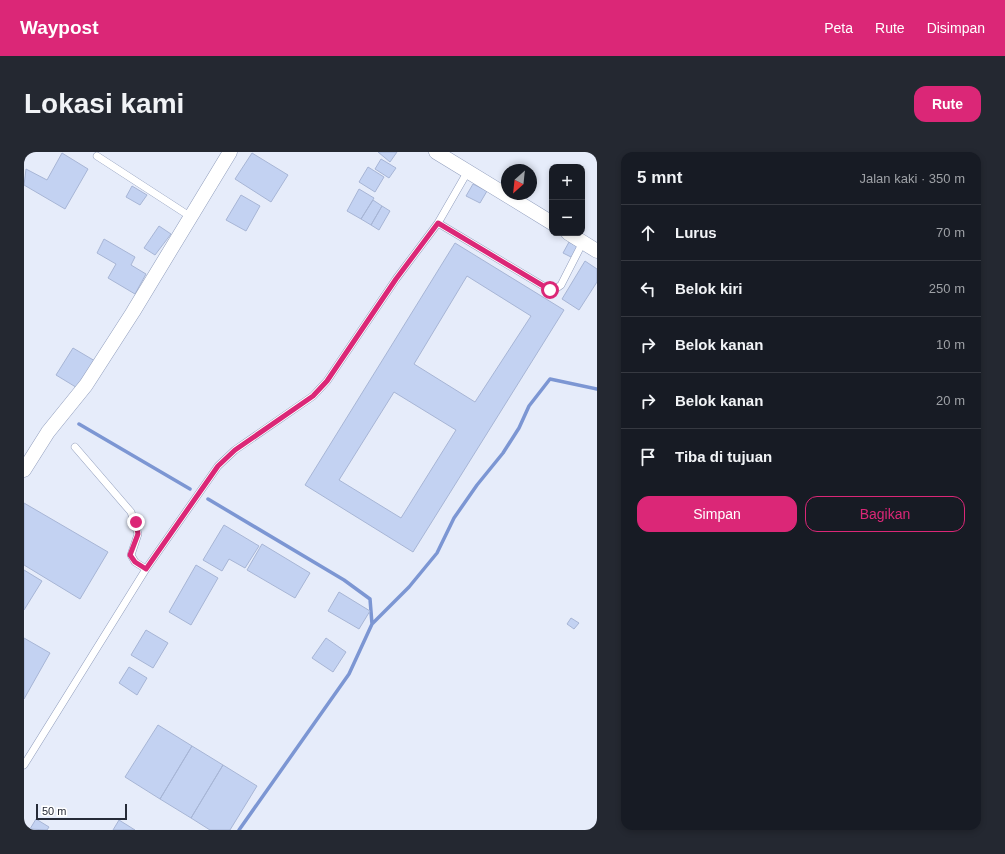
<!DOCTYPE html>
<html lang="id">
<head>
<meta charset="utf-8">
<style>
  :root { --surface:#171b24; --page:#242831; --text:#f1f3f6; --muted:#9ea1a6; --line:#363941; --accent:#db2777 }
  body { margin:0; font-family:Arial,sans-serif; background:var(--page); color:var(--text) }
  .controls { position:absolute; right:12px; top:12px; display:grid; overflow:hidden; border-radius:8px; box-shadow:0 2px 6px #0003 }
  .controls button { width:36px; height:36px; display:grid; place-items:center; padding:0; border:0; border-bottom:1px solid var(--line); background:var(--surface); color:var(--text); font:20px sans-serif }
  .compass { position:absolute; left:477px; top:12px; width:36px; height:36px; border-radius:50%; background:var(--surface); box-shadow:0 2px 6px #0003; rotate:207deg }
  .scale { position:absolute; left:12px; bottom:10px; width:91px; box-sizing:border-box; padding-left:4px; border:2px solid #262b38; border-top:0; font-size:11px; line-height:14px; white-space:nowrap; color:#262b38; -webkit-text-stroke:3px #fff; paint-order:stroke }
  .stop { position:absolute; width:12px; height:12px; margin:-9px; border:3px solid #db2777; border-radius:50%; background:#fff }
  .stop.end { background:#db2777; border-color:#fff; box-shadow:0 1px 4px #0008 }
  .list { margin:0; padding:0; list-style:none }
  h2 { display:flex; justify-content:space-between; align-items:center; height:52px; margin:0; padding:0 16px; font-size:17px }
  h2 small { font-size:13px; font-weight:400; color:var(--muted) }
  .list li { display:grid; grid-template-columns:26px 1fr auto; gap:12px; align-items:center; box-sizing:border-box; height:56px; padding:0 16px; border-top:1px solid var(--line) }
  .list b { display:block; font-size:15px; white-space:nowrap }
  .list em { font-size:13px; font-style:normal; color:var(--muted) }
  .actions { display:flex; gap:8px; padding:12px 16px }
  .actions a { flex:1; padding:9px 0; border:1px solid var(--accent); border-radius:12px; text-align:center; font-size:14px; color:var(--accent) }
  .actions .main { background:var(--accent); color:#fff }
  .icon { flex:none; width:22px; height:22px; fill:none; stroke:currentColor; stroke-width:2; stroke-linecap:round; stroke-linejoin:round }
  .map { position:relative; flex:none; width:573px; height:678px; overflow:hidden; border-radius:12px }
  header { display:flex; align-items:center; gap:24px; box-sizing:border-box; height:56px; padding:0 20px; background:var(--accent); color:#fff }
  header strong { font-size:19px }
  nav { display:flex; gap:22px; margin-inline-start:auto; font-size:14px }
  .intro { display:flex; align-items:center; justify-content:space-between; box-sizing:border-box; height:96px; padding:0 24px }
  h1 { margin:0; font-size:28px }
  .button { padding:10px 18px; border-radius:12px; background:var(--accent); color:#fff; font-size:14px; font-weight:700 }
  main { display:flex; gap:24px; padding:0 24px }
  aside { flex:1; background:var(--surface); border-radius:12px; box-shadow:0 2px 6px #0003 }
  .map>svg:first-child { display:block }
  .lines { fill:none; stroke-linecap:round; stroke-linejoin:round }
  .stream { stroke:#7c96d3; stroke-width:3.5 }
  .building { fill:#c3d2f2; stroke:#a7b5d5; fill-rule:evenodd }
  .service-casing { stroke:#909dbc; stroke-width:8 }
  .minor-casing { stroke:#909dbc; stroke-width:15 }
  .service { stroke:#fff; stroke-width:7 }
  .minor { stroke:#fff; stroke-width:14 }
  .route { stroke:#db2777; stroke-width:5 }
</style>
</head>
<body>
<header>
<strong>Waypost</strong>
<nav><a>Peta</a><a>Rute</a><a>Disimpan</a></nav>
</header>
<div class="intro"><h1>Lokasi kami</h1><a class="button">Rute</a></div>
<main>
<div class="map">
<svg width="573" height="678" viewBox="0 0 573 678">
  <rect width="100%" height="100%" fill="#e6ecfa"/>
  <g class="lines">
    <path class="stream" d="M 55,272 L 166,337
      M 184,347 L 320,428 L 346,447 L 348,472 L 325,522 L 215,678
      M 348,472 L 385,435 L 413,401 L 430,366 L 453,333 L 479,301 L 495,276 L 505,254 L 526,227 L 573,237"/>
  </g>
  <path class="building" d="M 354,0 L 373,0 L 366,10 Z
    M 38,1 L 64,17 L 41,57 L 0,33 L 2,17 L 23,28 Z
    M 228,1 L 264,23 L 247,50 L 211,27 Z
    M 357,7 L 372,16 L 365,26 L 351,17 Z
    M 344,15 L 360,25 L 351,40 L 335,30 Z
    M 449,32 L 463,39 L 456,51 L 442,44 Z
    M 108,34 L 123,43 L 116,53 L 102,45 Z
    M 335,37 L 350,46 L 337,67 L 323,59 Z
    M 217,43 L 236,54 L 222,79 L 202,68 Z
    M 349,48 L 358,54 L 347,73 L 337,67 Z
    M 358,54 L 366,59 L 355,78 L 347,73 Z
    M 135,74 L 147,82 L 131,103 L 120,96 Z
    M 80,87 L 111,105 L 107,113 L 122,122 L 111,142 L 84,126 L 92,112 L 73,101 Z
    M 545,90 L 554,95 L 549,106 L 539,101 Z
    M 431,91 L 540,158 L 389,400 L 281,333 ZM 443,124 L 507,164 L 451,250 L 390,212 ZM 370,240 L 432,278 L 377,366 L 315,328 Z
    M 561,109 L 573,117 L 573,130 L 555,158 L 538,147 Z
    M 49,196 L 71,209 L 55,237 L 32,223 Z
    M 0,351 L 84,400 L 56,447 L 0,413 Z
    M 200,373 L 235,394 L 221,416 L 205,407 L 198,419 L 179,408 Z
    M 238,392 L 286,421 L 271,446 L 223,418 Z
    M 172,413 L 194,426 L 167,473 L 145,460 Z
    M 0,418 L 18,429 L 0,458 Z
    M 315,440 L 346,459 L 335,477 L 304,459 Z
    M 547,466 L 555,471 L 550,477 L 543,472 Z
    M 122,478 L 144,491 L 129,516 L 107,503 Z
    M 0,486 L 26,501 L 0,547 Z
    M 302,486 L 322,500 L 309,520 L 288,506 Z
    M 105,515 L 123,526 L 113,543 L 95,531 Z
    M 134,573 L 168,594 L 136,647 L 101,625 Z
    M 168,594 L 199,613 L 167,666 L 136,647 Z
    M 199,613 L 233,634 L 206,678 L 186,678 L 167,666 Z
    M 12,667 L 25,675 L 23,678 L 6,677 Z
    M 95,668 L 111,678 L 89,678 Z"/>
  <g class="lines">
    <defs>
      <path id="service" d="M 73,4 L 167,65
        M 444,19 L 414,71 L 526,138 L 530,138 L 537,133 L 559,90
        M 122,417 L 194,314 L 211,298 L 289,244 L 303,229 L 372,127 L 414,71
        M 0,613 L 122,417 L 111,410 L 107,403 L 114,382 L 107,360 L 51,295"/>
      <path id="minor" d="M 412,0 L 528,71
        M 544,81 L 573,99
        M 0,318 L 24,280 L 62,233 L 109,160 L 206,0"/>
    </defs>
    <use href="#service" class="service-casing"/>
    <use href="#minor" class="minor-casing"/>
    <use href="#service" class="service"/>
    <use href="#minor" class="minor"/>
  </g>
  <g class="lines">
    <path class="route" d="M 112,370 L 114,382 L 106,403 L 111,410 L 122,417 L 194,314 L 211,298 L 289,244 L 303,229 L 372,127 L 414,71 L 526,138"/>
  </g>
</svg>
<div class="controls">
<button>+</button>
<button>−</button>
</div>
<svg class="compass" viewBox="-18 -18 36 36"><path d="M0-13l5 13h-10z" fill="#e53935"/><path d="M0 13l5-13h-10z" fill="#9ea1a6"/></svg>
<div class="scale">50 m</div>
<div class="stop" style="left:526px;top:138px"></div>
<div class="stop end" style="left:112px;top:370px"></div>
</div>
<aside>
<h2>5 mnt<small>Jalan kaki · 350 m</small></h2>
<ul class="list">
<li><svg class="icon" aria-label="ahead" viewBox="0 0 24 24"><path d="M12 20V5M6 11l6-6 6 6"/></svg><div><b>Lurus</b></div><em>70 m</em></li>
<li><svg class="icon" aria-label="left" viewBox="0 0 24 24"><path d="M17 20v-9H6M10 6l-5 5 5 5"/></svg><div><b>Belok kiri</b></div><em>250 m</em></li>
<li><svg class="icon" aria-label="right" viewBox="0 0 24 24"><path d="M7 20v-9h11M14 6l5 5-5 5"/></svg><div><b>Belok kanan</b></div><em>10 m</em></li>
<li><svg class="icon" aria-label="right" viewBox="0 0 24 24"><path d="M7 20v-9h11M14 6l5 5-5 5"/></svg><div><b>Belok kanan</b></div><em>20 m</em></li>
<li><svg class="icon" aria-label="arrive" viewBox="0 0 24 24"><path d="M6 21V4h12l-3 4 3 4H6"/></svg><div><b>Tiba di tujuan</b></div></li>
</ul>
<div class="actions"><a class="main">Simpan</a><a>Bagikan</a></div>
</aside>
</main>
</body>
</html>
